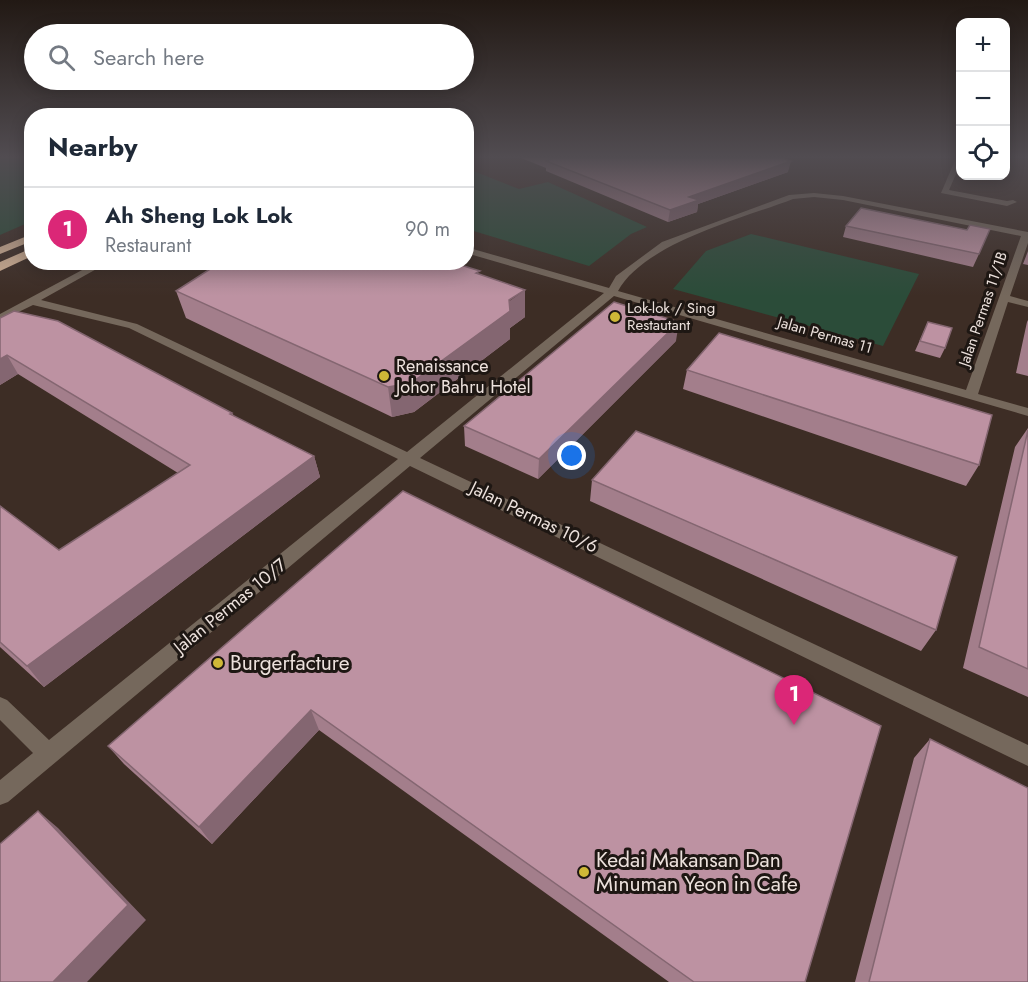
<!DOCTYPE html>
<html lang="en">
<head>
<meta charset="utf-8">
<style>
  :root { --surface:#fff; --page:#f2f2f3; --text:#1f2937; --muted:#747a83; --line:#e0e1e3; --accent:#db2777 }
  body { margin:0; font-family:Jost,sans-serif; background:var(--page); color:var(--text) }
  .controls { position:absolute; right:18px; top:18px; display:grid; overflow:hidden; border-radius:12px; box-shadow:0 3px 15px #0003 }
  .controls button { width:54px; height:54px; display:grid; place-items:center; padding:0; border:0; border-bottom:2px solid var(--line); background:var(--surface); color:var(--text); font:30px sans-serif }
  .you { position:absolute; left:572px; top:456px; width:21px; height:21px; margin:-15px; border:4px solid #fff; border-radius:50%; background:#1a73e8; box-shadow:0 0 0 9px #1a73e833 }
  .badge { display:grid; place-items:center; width:39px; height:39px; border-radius:50%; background:var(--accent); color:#fff; font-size:20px; font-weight:700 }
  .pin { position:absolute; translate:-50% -50px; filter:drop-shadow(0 2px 3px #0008) }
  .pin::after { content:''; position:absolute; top:32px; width:21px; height:18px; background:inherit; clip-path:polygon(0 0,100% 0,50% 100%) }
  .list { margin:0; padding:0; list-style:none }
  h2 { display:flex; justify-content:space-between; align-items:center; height:78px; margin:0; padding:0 24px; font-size:26px }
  h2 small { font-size:20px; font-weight:400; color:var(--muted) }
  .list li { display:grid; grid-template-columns:39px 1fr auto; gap:18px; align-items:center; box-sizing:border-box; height:84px; padding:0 24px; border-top:2px solid var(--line) }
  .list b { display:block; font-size:22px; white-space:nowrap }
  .list p { margin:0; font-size:20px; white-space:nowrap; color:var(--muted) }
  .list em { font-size:20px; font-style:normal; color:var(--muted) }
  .icon { flex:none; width:33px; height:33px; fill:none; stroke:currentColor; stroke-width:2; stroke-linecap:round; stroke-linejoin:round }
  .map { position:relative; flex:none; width:1028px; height:982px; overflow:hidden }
  .search { position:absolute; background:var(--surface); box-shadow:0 3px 15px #0003; left:24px; top:24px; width:450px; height:66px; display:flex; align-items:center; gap:15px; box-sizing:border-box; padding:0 21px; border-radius:33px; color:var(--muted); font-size:22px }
  .panel { position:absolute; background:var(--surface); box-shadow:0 3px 15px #0003; left:24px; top:108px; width:450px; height:162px; border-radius:24px }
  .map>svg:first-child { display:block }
  .green { fill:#2b4c39 }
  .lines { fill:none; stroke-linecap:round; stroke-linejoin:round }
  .street { fill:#75685c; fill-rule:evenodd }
  .highway { fill:#d4b396; fill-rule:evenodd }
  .wall { fill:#a37e8b }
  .shaded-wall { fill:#846671 }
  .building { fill:#bd92a2; stroke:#846671; stroke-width:1.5 }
  .poi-dot { fill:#cfb837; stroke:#1e1713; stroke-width:2 }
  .labels { text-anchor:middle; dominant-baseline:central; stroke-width:6; stroke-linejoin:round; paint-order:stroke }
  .far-poi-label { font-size:15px; fill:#ece1dc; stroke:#1e1713; text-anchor:start }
  .far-street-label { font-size:15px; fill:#ece1dc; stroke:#1e1713 }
  .poi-label { font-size:18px; fill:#ece1dc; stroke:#1e1713; text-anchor:start }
  .street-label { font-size:18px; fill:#ece1dc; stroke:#1e1713 }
  .near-poi-label { font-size:21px; fill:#ece1dc; stroke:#1e1713; text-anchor:start }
</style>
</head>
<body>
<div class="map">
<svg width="1028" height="982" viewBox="0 0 1028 982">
  <rect width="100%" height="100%" fill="#3d2d25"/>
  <path class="green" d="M 0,158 L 31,158 L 32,221 L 0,235 Z
    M 466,168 L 519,189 L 548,182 L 647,227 L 631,234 L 589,266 L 467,229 Z
    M 751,234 L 919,274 L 883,346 L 673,289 L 706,251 Z"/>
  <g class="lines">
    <path class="street" d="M 956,158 L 960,158 L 960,165 L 949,190 L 1007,201 L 1013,200 L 1017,202 L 1007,206 L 941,193 Z
      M 814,193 L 843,196 L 1028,232 L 1028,243 L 1010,296 L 1028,301 L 1028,307 L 1008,302 L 978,394 L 1028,408 L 1028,416 L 614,296 L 420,458 L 1028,745 L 1028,766 L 410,466 L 8,802 L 0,805 L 0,780 L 33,753 L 0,720 L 0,697 L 7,700 L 49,740 L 398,459 L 129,328 L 33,305 L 0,321 L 0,314 L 97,262 L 109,262 L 41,300 L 137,324 L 407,452 L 604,293 L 466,253 L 466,247 L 609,288 L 616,276 L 662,242 L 789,195 ZM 814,197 L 843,200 L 1021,236 L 966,390 L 618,291 C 644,243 744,218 793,199 Z"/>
    <path class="highway" d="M 32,234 L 32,241 L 0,254 L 0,247 Z
      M 32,248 L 32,256 L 0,271 L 0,262 Z"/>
  </g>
  <path class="wall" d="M 521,158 L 781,158 L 788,172 L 698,204 L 697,212 L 668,222 L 546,171 L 546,168 Z
    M 846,226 L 979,254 L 973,267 L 843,237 Z
    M 1028,251 L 1028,265 L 1023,264 Z
    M 175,262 L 451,262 L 480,275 L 525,317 L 510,328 L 510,339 L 414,412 L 392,417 L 186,318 L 176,291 L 212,268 Z
    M 14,311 L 232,413 L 234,416 L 314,456 L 320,477 L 44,687 L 0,647 L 0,506 L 59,550 L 178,473 L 18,374 L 0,385 Z
    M 1028,320 L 1028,376 L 1016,373 L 1027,322 Z
    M 928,322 L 945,348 L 940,358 L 915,351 Z
    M 676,341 L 538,479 L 465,446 L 464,426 Z
    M 687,370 L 979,465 L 966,486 L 683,389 Z
    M 1028,428 L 1028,697 L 963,668 L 1015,447 Z
    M 592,480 L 936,630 L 921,651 L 590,501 Z
    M 403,491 L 805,982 L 669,982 L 319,730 L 212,844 L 124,764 L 108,746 Z
    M 930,739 L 1028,982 L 855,982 L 914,758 Z"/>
  <path class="shaded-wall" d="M 791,161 L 788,172 L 698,204 L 697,212 L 668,222 L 670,210 L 689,197 Z
    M 525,290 L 525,317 L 510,328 L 510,339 L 414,412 L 392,417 L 388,387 Z
    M 679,322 L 676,341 L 538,479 L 539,459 Z
    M 7,355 L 18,374 L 0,385 L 0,359 Z
    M 314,456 L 320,477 L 44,687 L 27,666 Z
    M 311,710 L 319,730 L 212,844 L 199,827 Z
    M 38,811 L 58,828 L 146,920 L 87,982 L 53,982 Z"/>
  <path class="building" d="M 548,158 L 781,158 L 791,161 L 689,197 L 699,200 L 670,210 L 546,161 L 551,159 Z
    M 861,208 L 967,230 L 970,225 L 990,229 L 979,254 L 846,226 Z
    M 221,262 L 451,262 L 480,271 L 476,273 L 525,290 L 509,300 L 510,311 L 411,383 L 388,387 L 176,291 Z
    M 614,302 L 679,322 L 539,459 L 464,426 Z
    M 14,311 L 58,321 L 232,413 L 230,414 L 314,456 L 27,666 L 0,642 L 0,506 L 59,550 L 190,465 L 7,355 L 0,359 L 0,318 Z
    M 928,322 L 952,328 L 945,348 L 920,341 Z
    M 719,333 L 992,415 L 979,465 L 687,370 Z
    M 1028,430 L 1028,669 L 979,647 Z
    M 636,431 L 957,557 L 936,630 L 592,480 Z
    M 403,491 L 881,726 L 805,982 L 694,982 L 311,710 L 199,827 L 108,746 Z
    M 930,739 L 1028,788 L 1028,982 L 869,982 Z
    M 38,811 L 128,905 L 53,982 L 0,982 L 0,844 Z"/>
  <linearGradient id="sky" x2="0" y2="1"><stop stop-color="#221914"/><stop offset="0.53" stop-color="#514c51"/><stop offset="1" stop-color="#514c51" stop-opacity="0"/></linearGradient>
  <rect width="1028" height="296" fill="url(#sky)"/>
  <g class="poi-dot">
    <circle cx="615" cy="317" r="6"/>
    <circle cx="384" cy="376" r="6"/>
    <circle cx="218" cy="663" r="6"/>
    <circle cx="584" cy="872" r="6"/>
  </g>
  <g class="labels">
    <g class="far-poi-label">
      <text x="627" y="308">Lok-lok / Sing<tspan x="627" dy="17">Restautant</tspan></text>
    </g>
    <g class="far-street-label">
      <text transform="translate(983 309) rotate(-71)">Jalan Permas 11/1B</text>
      <text transform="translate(825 335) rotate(16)">Jalan Permas 11</text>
    </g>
    <g class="poi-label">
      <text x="396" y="366">Renaissance<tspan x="396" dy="21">Johor Bahru Hotel</tspan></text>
    </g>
    <g class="street-label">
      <text transform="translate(534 517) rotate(26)">Jalan Permas 10/6</text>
      <text transform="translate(230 606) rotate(-39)">Jalan Permas 10/7</text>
    </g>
    <g class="near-poi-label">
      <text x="230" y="663">Burgerfacture</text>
      <text x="596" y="860">Kedai Makansan Dan<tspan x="596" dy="24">Minuman Yeon in Cafe</tspan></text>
    </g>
  </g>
</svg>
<div class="controls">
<button>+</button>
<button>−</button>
<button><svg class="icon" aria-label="locate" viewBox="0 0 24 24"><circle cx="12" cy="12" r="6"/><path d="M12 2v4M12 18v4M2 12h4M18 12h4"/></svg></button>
</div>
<div class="you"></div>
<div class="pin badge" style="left:794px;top:725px">1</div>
<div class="search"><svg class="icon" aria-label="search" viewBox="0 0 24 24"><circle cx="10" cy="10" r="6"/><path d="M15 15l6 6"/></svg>Search here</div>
<section class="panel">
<h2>Nearby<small></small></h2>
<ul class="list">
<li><span class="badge">1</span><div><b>Ah Sheng Lok Lok</b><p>Restaurant</p></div><em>90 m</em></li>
</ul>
</section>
</div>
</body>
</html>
